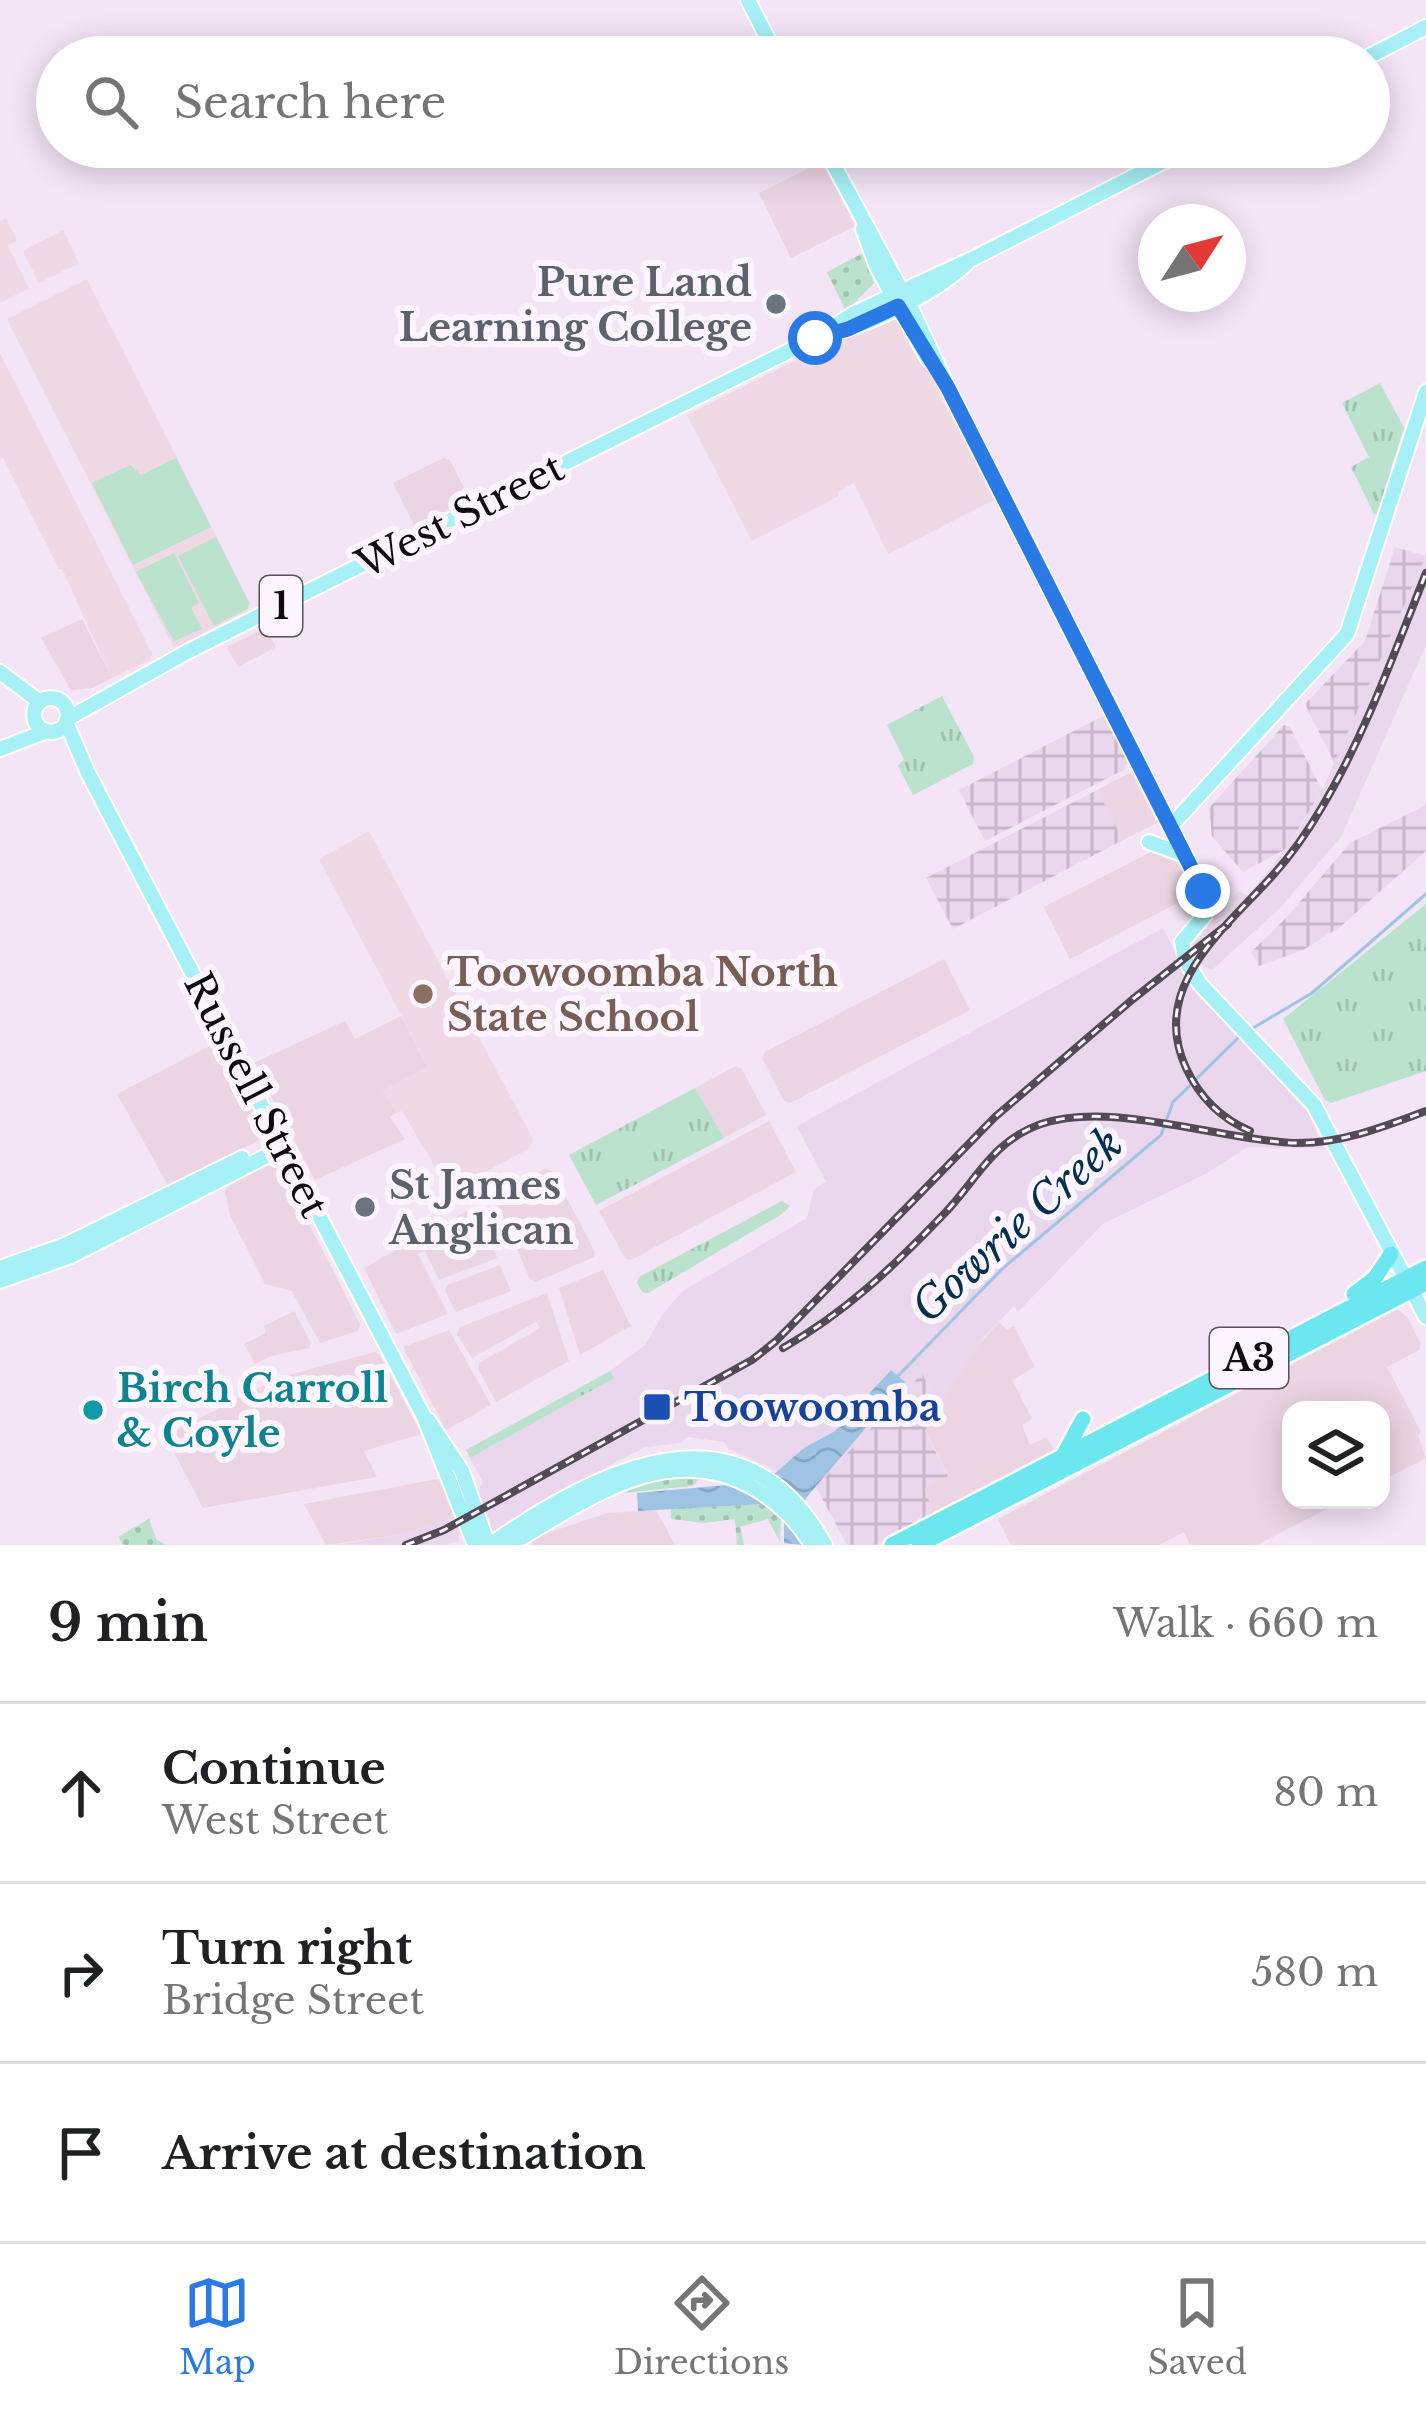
<!DOCTYPE html>
<html lang="en">
<head>
<meta charset="utf-8">
<style>
  :root { --surface:#fff; --page:#f6f6f6; --text:#202124; --muted:#757577; --line:#e0e0e0; --accent:#297ae5 }
  body { margin:0; font-family:"Libre Baskerville",serif; background:var(--page); color:var(--text) }
  .controls { position:absolute; right:36px; bottom:36px; display:grid; overflow:hidden; border-radius:24px; box-shadow:0 6px 30px #0003 }
  .controls button { width:108px; height:108px; display:grid; place-items:center; padding:0; border:0; border-bottom:3px solid var(--line); background:var(--surface); color:var(--text); font:60px sans-serif }
  .compass { position:absolute; left:1138px; top:204px; width:108px; height:108px; border-radius:50%; background:var(--surface); box-shadow:0 6px 30px #0003; rotate:54deg }
  .stop { position:absolute; width:36px; height:36px; margin:-27px; border:9px solid #297ae5; border-radius:50%; background:#fff }
  .stop.end { background:#297ae5; border-color:#fff; box-shadow:0 3px 12px #0008 }
  .list { margin:0; padding:0; list-style:none }
  h2 { display:flex; justify-content:space-between; align-items:center; height:156px; margin:0; padding:0 48px; font-size:51px }
  h2 small { font-size:39px; font-weight:400; color:var(--muted) }
  .list li { display:grid; grid-template-columns:78px 1fr auto; gap:36px; align-items:center; box-sizing:border-box; height:180px; padding:0 48px; border-top:3px solid var(--line) }
  .list b { display:block; font-size:45px; white-space:nowrap }
  .list p { margin:0; font-size:39px; white-space:nowrap; color:var(--muted) }
  .list em { font-size:39px; font-style:normal; color:var(--muted) }
  .icon { flex:none; width:66px; height:66px; fill:none; stroke:currentColor; stroke-width:2; stroke-linecap:round; stroke-linejoin:round }
  .map { position:relative; flex:none; width:1426px; height:1545px; overflow:hidden }
  .search { position:absolute; background:var(--surface); box-shadow:0 6px 30px #0003; left:36px; right:36px; top:36px; height:132px; display:flex; align-items:center; gap:30px; box-sizing:border-box; padding:0 42px; border-radius:66px; color:var(--muted); font-size:45px }
  .sheet { height:696px; background:var(--surface) }
  nav { display:flex; justify-content:space-around; align-items:center; box-sizing:border-box; height:168px; border-top:3px solid var(--line); background:var(--surface); font-size:33px; color:var(--muted) }
  nav a { display:grid; justify-items:center; gap:6px }
  nav .on { color:var(--accent) }
  .map>svg:first-child { display:block }
  .commercial { fill:#ebd5e2 }
  .industrial { fill:url(#industrial-grid) }
  .education { fill:#efd9e5 }
  .built { fill:#ead7ee }
  .grass { fill:url(#grass-dots) }
  .park { fill:url(#park-tufts) }
  .pitch { fill:#bae2cc }
  .water { fill:url(#water-waves) }
  .lines { fill:none; stroke-linecap:round; stroke-linejoin:round }
  .stream { stroke:#9fc3e2; stroke-width:3 }
  .major-casing { stroke:#fff; stroke-width:18 }
  .highway-casing { stroke:#fff; stroke-width:20 }
  .major { stroke:#a7f1f6; stroke-width:14 }
  .highway { stroke:#6ce7f0; stroke-width:15 }
  .rail-casing { stroke:#524a54; stroke-width:8 }
  .rail { stroke:#fcf4fe; stroke-width:3; stroke-dasharray:9; stroke-linecap:butt }
  .route { stroke:#297ae5; stroke-width:15 }
  .worship-dot { fill:#6b7280; stroke:#fcf4fe; stroke-width:4.5 }
  .education-dot { fill:#8d6e63; stroke:#fcf4fe; stroke-width:4.5 }
  .transit-dot { fill:#1a4fb4; stroke:#fcf4fe; stroke-width:4.5 }
  .culture-dot { fill:#0f9aa8; stroke:#fcf4fe; stroke-width:4.5 }
  .labels { text-anchor:middle; dominant-baseline:central; stroke-width:12; stroke-linejoin:round; paint-order:stroke }
  .shield { fill:#fcf4fe; stroke:#575158; stroke-width:3 }
  .shield-label { font-size:36px; font-weight:bold; fill:#100b11 }
  .worship-label { font-size:39px; font-weight:bold; fill:#5b616d; stroke:#fcf4fe; text-anchor:end }
  .street-label { font-size:39px; fill:#100b11; stroke:#fcf4fe }
  .education-label { font-size:39px; font-weight:bold; fill:#785e54; stroke:#fcf4fe; text-anchor:start }
  .culture-label { font-size:39px; font-weight:bold; fill:#0d838f; stroke:#fcf4fe; text-anchor:start }
  .transit-label { font-size:39px; font-weight:bold; fill:#164399; stroke:#fcf4fe; text-anchor:start }
  .water-label { font-size:42px; font-style:italic; fill:#012f4c; stroke:#fcf4fe }
</style>
</head>
<body>
<div class="map">
<svg width="1426" height="1545" viewBox="0 0 1426 1545">
  <defs>
    <pattern id="industrial-grid" width="8" height="8" patternUnits="userSpaceOnUse" patternTransform="scale(3)"><rect width="8" height="8" fill="#ead7ee"/><path d="M0 4h8M4 0v8" fill="none" stroke="#c8b7cb"/></pattern>
    <pattern id="grass-dots" width="8" height="8" patternUnits="userSpaceOnUse" patternTransform="scale(3)"><rect width="8" height="8" fill="#bae2cc"/><path d="M2 2h.1M6 6h.1" fill="none" stroke="#9fc1ae" stroke-width="1.8" stroke-linecap="round"/></pattern>
    <pattern id="park-tufts" width="24" height="20" patternUnits="userSpaceOnUse" patternTransform="scale(3)"><rect width="24" height="20" fill="#bae2cc"/><path d="M3 7l-1-3M5 7V3M7 7l1-3M15 17l-1-3M17 17v-4M19 17l1-3" fill="none" stroke="#9fc1ae"/></pattern>
    <pattern id="water-waves" width="16" height="10" patternUnits="userSpaceOnUse" patternTransform="scale(3)"><rect width="16" height="10" fill="#9fc3e2"/><path d="M0 5q4-4 8 0t8 0" fill="none" stroke="#88a6c1"/></pattern>
  </defs>
  <rect width="100%" height="100%" fill="#f3e4f6"/>
  <path class="commercial" d="M 818,164 L 825,167 L 855,226 L 791,258 L 759,193 Z
    M 443,458 L 450,460 L 467,494 L 465,503 L 415,527 L 393,483 Z
    M 82,619 L 112,678 L 92,688 L 71,690 L 41,638 Z
    M 266,628 L 276,647 L 238,667 L 227,647 Z
    M 1131,772 L 1157,823 L 1123,840 L 1097,790 Z
    M 1151,852 L 1174,857 L 1193,895 L 1070,959 L 1044,907 Z
    M 944,959 L 970,1010 L 790,1103 L 784,1101 L 762,1058 L 765,1052 Z
    M 401,1016 L 428,1067 L 383,1091 L 396,1113 L 390,1117 L 405,1139 L 315,1180 L 254,1063 L 345,1021 L 355,1039 Z
    M 217,1042 L 262,1129 L 258,1141 L 168,1185 L 117,1094 Z
    M 736,1066 L 742,1069 L 766,1115 L 724,1138 L 695,1088 Z
    M 769,1121 L 796,1172 L 631,1260 L 625,1258 L 599,1211 Z
    M 266,1165 L 277,1168 L 288,1183 L 360,1324 L 358,1331 L 320,1343 L 292,1291 L 265,1284 L 230,1215 L 225,1192 L 227,1187 Z
    M 545,1169 L 553,1172 L 595,1252 L 594,1257 L 536,1282 L 530,1279 L 496,1201 L 497,1195 Z
    M 474,1207 L 497,1258 L 439,1280 L 425,1251 L 418,1254 L 448,1314 L 396,1334 L 364,1268 Z
    M 500,1265 L 511,1291 L 456,1312 L 445,1291 L 447,1285 Z
    M 603,1270 L 631,1326 L 580,1355 L 559,1288 Z
    M 547,1293 L 569,1361 L 496,1402 L 478,1369 L 479,1363 L 540,1328 L 536,1322 L 472,1358 L 457,1335 L 460,1327 Z
    M 1397,1309 L 1407,1317 L 1421,1344 L 1419,1350 L 1387,1367 L 1421,1432 L 1418,1435 L 1426,1458 L 1381,1481 L 1381,1410 L 1291,1410 L 1291,1500 L 1344,1500 L 1257,1545 L 1190,1545 L 1184,1532 L 1159,1545 L 1011,1545 L 998,1519 Z
    M 294,1311 L 311,1343 L 309,1348 L 271,1356 L 255,1364 L 244,1344 L 266,1333 L 264,1326 Z
    M 999,1322 L 1007,1330 L 1014,1326 L 1035,1367 L 1012,1380 L 1032,1419 L 1022,1425 L 1030,1445 L 1047,1437 L 1055,1453 L 933,1515 L 925,1488 L 948,1475 L 925,1430 L 966,1359 Z
    M 449,1330 L 491,1405 L 446,1430 L 403,1347 Z
    M 375,1352 L 380,1355 L 421,1434 L 364,1451 L 377,1477 L 203,1508 L 167,1439 L 171,1433 L 277,1378 Z
    M 443,1478 L 458,1517 L 397,1535 L 326,1545 L 304,1504 Z
    M 656,1510 L 675,1545 L 533,1545 L 530,1539 L 607,1513 Z"/>
  <path class="industrial" d="M 1395,547 L 1426,556 L 1335,764 L 1305,704 L 1365,641 Z
    M 1103,716 L 1127,761 L 1125,769 L 985,841 L 959,790 Z
    M 1284,725 L 1290,727 L 1322,790 L 1286,849 L 1243,872 L 1212,836 L 1209,808 Z
    M 1097,790 L 1123,840 L 953,929 L 926,878 Z
    M 1426,805 L 1426,851 L 1340,927 L 1303,950 L 1259,966 L 1251,952 L 1286,918 L 1350,843 Z
    M 922,1373 L 931,1391 L 924,1400 L 932,1416 L 925,1431 L 948,1476 L 925,1488 L 933,1515 L 876,1545 L 847,1545 L 816,1487 Z"/>
  <path class="education" d="M 6,218 L 17,240 L 8,246 L 29,288 L 0,303 L 0,221 Z
    M 63,230 L 79,263 L 39,283 L 23,251 Z
    M 87,279 L 250,603 L 248,610 L 174,648 L 7,319 Z
    M 894,318 L 920,356 L 994,500 L 888,554 L 854,483 L 838,492 L 839,496 L 752,541 L 687,415 L 835,340 Z
    M 0,353 L 152,653 L 150,660 L 112,678 L 62,569 L 59,569 L 3,458 L 0,459 Z
    M 369,831 L 533,1139 L 530,1148 L 455,1188 L 446,1185 L 402,1111 L 396,1113 L 382,1091 L 428,1066 L 319,859 Z"/>
  <path class="built" d="M 1426,557 L 1426,645 L 1341,837 L 1281,907 L 1212,970 L 1202,965 L 1192,946 L 1210,924 L 1207,918 L 1227,907 L 1238,891 L 1249,896 L 1297,833 L 1322,790 Z
    M 1163,928 L 1194,989 L 1304,1103 L 1324,1149 L 1248,1147 L 1207,1173 L 1103,1224 L 1018,1312 L 1014,1306 L 984,1337 L 932,1416 L 924,1400 L 931,1390 L 922,1373 L 807,1496 L 786,1475 L 729,1449 L 724,1442 L 688,1437 L 681,1443 L 646,1447 L 616,1462 L 491,1532 L 477,1493 L 483,1482 L 470,1458 L 613,1378 L 610,1371 L 645,1345 L 663,1314 L 683,1291 L 807,1218 L 814,1189 L 826,1182 L 797,1126 Z
    M 458,1517 L 464,1533 L 458,1536 L 459,1541 L 442,1545 L 336,1545 L 397,1535 Z"/>
  <path class="grass" d="M 865,252 L 874,283 L 846,311 L 827,272 Z
    M 668,1475 L 717,1478 L 698,1480 L 693,1486 L 611,1494 L 637,1482 Z
    M 766,1504 L 781,1517 L 780,1542 L 768,1519 L 740,1527 L 744,1545 L 737,1545 L 735,1519 L 704,1523 L 671,1519 L 671,1509 Z
    M 149,1519 L 156,1539 L 166,1545 L 123,1545 L 118,1537 Z"/>
  <path class="park" d="M 1380,383 L 1404,428 L 1377,514 L 1374,514 L 1351,467 L 1369,457 L 1342,403 Z
    M 942,696 L 974,757 L 973,764 L 913,795 L 898,766 L 904,759 L 887,725 Z
    M 1426,904 L 1426,1071 L 1331,1103 L 1325,1100 L 1283,1019 Z
    M 695,1088 L 724,1138 L 596,1205 L 569,1155 Z
    M 782,1201 L 790,1206 L 782,1214 L 648,1293 L 642,1292 L 637,1283 L 639,1277 Z
    M 610,1371 L 614,1378 L 470,1458 L 466,1450 Z"/>
  <path class="pitch" d="M 176,458 L 211,527 L 133,565 L 92,483 L 130,465 L 141,475 Z
    M 216,537 L 249,603 L 247,609 L 214,626 L 178,556 Z
    M 174,553 L 199,603 L 191,608 L 202,629 L 174,641 L 136,572 Z"/>
  <path class="water" d="M 891,1370 L 905,1382 L 806,1498 L 799,1526 L 802,1545 L 784,1543 L 784,1513 L 794,1491 L 764,1504 L 638,1511 L 637,1493 L 739,1484 L 774,1474 L 804,1448 L 835,1431 Z"/>
  <g class="lines">
    <path class="stream" d="M 1248,1031 L 1312,993 L 1426,894
      M 897,1377 L 1002,1269 L 1161,1135 L 1173,1102 L 1240,1036"/>
    <defs>
      <path id="major" d="M 748,0 L 777,57
        M 1368,57 L 1426,27
        M 824,147 L 912,310 L 948,388 L 1203,891 L 1205,915 L 1182,942 L 1186,961 L 1200,984 L 1314,1105 L 1426,1317
        M 863,229 L 877,267 L 928,359
        M 829,334 C 873,323 936,293 968,262
        M 0,672 L 40,702
        M34 715a17 17 0 1 1 34 0a17 17 0 1 1-34 0Z
        M 67,719 L 187,652 L 815,338 L 855,313 L 972,259 L 1192,147
        M 66,722 L 88,773 L 424,1417 L 475,1545
        M 0,749 L 47,731
        M 1170,827 L 1347,634 L 1426,392
        M 1149,842 L 1185,855
        M 0,1268 L 65,1245 L 242,1158
        M 0,1281 L 71,1256 L 282,1148
        M 428,1420 L 462,1471 L 488,1545
        M 490,1545 C 595,1470 742,1395 825,1545
        M 509,1545 C 583,1503 665,1438 752,1487 C 777,1501 797,1520 812,1545"/>
      <path id="highway" d="M 1354,1294 L 1375,1278 L 1391,1254
        M 1064,1454 L 1083,1419
        M 892,1545 L 1426,1268
        M 919,1545 L 1426,1283"/>
    </defs>
    <use href="#major" class="major-casing"/>
    <use href="#highway" class="highway-casing"/>
    <use href="#major" class="major"/>
    <use href="#highway" class="highway"/>
    <defs>
      <path id="rail" d="M 1250,1131 C 1220,1118 1200,1098 1186,1068 C 1148,986 1226,928 1274,874 C 1292,854 1308,831 1322,807 C 1365,735 1395,651 1426,573
        M 783,1348 C 846,1312 893,1267 943,1215 C 977,1180 992,1141 1041,1124 C 1111,1100 1219,1140 1294,1143 C 1340,1144 1384,1127 1426,1111
        M 406,1545 L 444,1530 L 752,1360 L 776,1341 L 995,1117 L 1133,999 L 1228,924"/>
    </defs>
    <use href="#rail" class="rail-casing"/>
    <use href="#rail" class="rail"/>
  </g>
  <g class="lines">
    <path class="route" d="M 815,338 L 848,329 L 898,306 L 948,388 L 1203,891"/>
  </g>
  <g class="worship-dot">
    <circle cx="776" cy="304" r="12"/>
    <circle cx="365" cy="1207" r="12"/>
  </g>
  <circle class="education-dot" cx="423" cy="994" r="12"/>
  <rect class="transit-dot" x="642" y="1392" width="30" height="30" rx="6"/>
  <circle class="culture-dot" cx="93" cy="1410" r="12"/>
  <g class="labels">
    <g class="shield">
      <rect x="260" y="576" width="42" height="60" rx="9"/>
      <rect x="1210" y="1328" width="78" height="60" rx="9"/>
    </g>
    <g class="shield-label">
      <text x="281" y="606">1</text>
      <text x="1249" y="1358">A3</text>
    </g>
    <g class="worship-label">
      <text x="752" y="282">Pure Land<tspan x="752" dy="45">Learning College</tspan></text>
      <text x="389" y="1185" text-anchor="start">St James<tspan x="389" dy="45">Anglican</tspan></text>
    </g>
    <g class="street-label">
      <text transform="translate(460 516) rotate(-27)">West Street</text>
      <text transform="translate(256 1095) rotate(63)">Russell Street</text>
    </g>
    <g class="education-label">
      <text x="447" y="972">Toowoomba North<tspan x="447" dy="45">State School</tspan></text>
    </g>
    <g class="culture-label">
      <text x="117" y="1388">Birch Carroll<tspan x="117" dy="45">&amp; Coyle</tspan></text>
    </g>
    <g class="transit-label">
      <text x="684" y="1407">Toowoomba</text>
    </g>
    <g class="water-label">
      <text transform="translate(1017 1225) rotate(-42)">Gowrie Creek</text>
    </g>
  </g>
</svg>
<div class="controls">
<button><svg class="icon" aria-label="layers" viewBox="0 0 24 24"><path d="M12 4l9 5-9 5-9-5zM3 14l9 5 9-5"/></svg></button>
</div>
<svg class="compass" viewBox="-18 -18 36 36"><path d="M0-13l5 13h-10z" fill="#e53935"/><path d="M0 13l5-13h-10z" fill="#757577"/></svg>
<div class="stop" style="left:815px;top:338px"></div>
<div class="stop end" style="left:1203px;top:891px"></div>
<div class="search"><svg class="icon" aria-label="search" viewBox="0 0 24 24"><circle cx="10" cy="10" r="6"/><path d="M15 15l6 6"/></svg>Search here</div>
</div>
<section class="sheet">
<h2>9 min<small>Walk · 660 m</small></h2>
<ul class="list">
<li><svg class="icon" aria-label="ahead" viewBox="0 0 24 24"><path d="M12 20V5M6 11l6-6 6 6"/></svg><div><b>Continue</b><p>West Street</p></div><em>80 m</em></li>
<li><svg class="icon" aria-label="right" viewBox="0 0 24 24"><path d="M7 20v-9h11M14 6l5 5-5 5"/></svg><div><b>Turn right</b><p>Bridge Street</p></div><em>580 m</em></li>
<li><svg class="icon" aria-label="arrive" viewBox="0 0 24 24"><path d="M6 21V4h12l-3 4 3 4H6"/></svg><div><b>Arrive at destination</b></div></li>
</ul>
</section>
<nav>
<a class="on"><svg class="icon" aria-label="map" viewBox="0 0 24 24"><path d="M3 6l6-2 6 2 6-2v14l-6 2-6-2-6 2zM9 4v14M15 6v14"/></svg>Map</a>
<a><svg class="icon" aria-label="directions" viewBox="0 0 24 24"><path d="M12 3l9 9-9 9-9-9zM9 14v-3h6M13 9l2 2-2 2"/></svg>Directions</a>
<a><svg class="icon" aria-label="saved" viewBox="0 0 24 24"><path d="M7 4h10v16l-5-4-5 4z"/></svg>Saved</a>
</nav>
</body>
</html>
